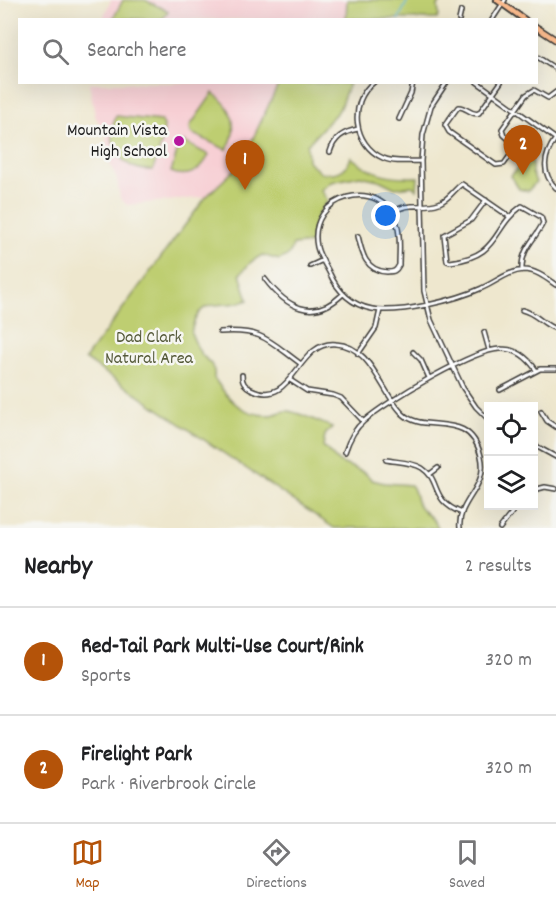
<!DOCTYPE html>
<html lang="en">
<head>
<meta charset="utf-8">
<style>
  :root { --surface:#fff; --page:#f2f2f2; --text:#202124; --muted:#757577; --line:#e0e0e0; --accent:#b45309 }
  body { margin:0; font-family:Dekko,sans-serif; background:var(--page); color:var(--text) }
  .controls { position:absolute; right:18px; bottom:18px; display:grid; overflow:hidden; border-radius:0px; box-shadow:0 6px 24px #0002 }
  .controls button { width:54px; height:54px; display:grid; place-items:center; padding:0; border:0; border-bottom:2px solid var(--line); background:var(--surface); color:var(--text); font:30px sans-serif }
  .you { position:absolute; left:386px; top:216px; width:21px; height:21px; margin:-15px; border:4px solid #fff; border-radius:50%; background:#1a73e8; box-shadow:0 0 0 9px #1a73e833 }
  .badge { display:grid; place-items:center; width:39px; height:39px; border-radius:50%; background:var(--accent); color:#fff; font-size:20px; font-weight:700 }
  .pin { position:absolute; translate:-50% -50px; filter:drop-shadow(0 2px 3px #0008) }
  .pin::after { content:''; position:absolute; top:32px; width:21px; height:18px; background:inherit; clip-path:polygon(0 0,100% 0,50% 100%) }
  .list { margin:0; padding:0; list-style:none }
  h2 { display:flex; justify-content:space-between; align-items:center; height:78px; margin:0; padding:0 24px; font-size:26px }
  h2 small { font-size:20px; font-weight:400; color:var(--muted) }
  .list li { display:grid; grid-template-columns:39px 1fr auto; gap:18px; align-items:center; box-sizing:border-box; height:108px; padding:0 24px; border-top:2px solid var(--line) }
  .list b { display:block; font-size:22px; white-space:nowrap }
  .list p { margin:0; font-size:20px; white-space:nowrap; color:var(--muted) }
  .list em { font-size:20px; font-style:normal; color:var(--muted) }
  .icon { flex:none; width:33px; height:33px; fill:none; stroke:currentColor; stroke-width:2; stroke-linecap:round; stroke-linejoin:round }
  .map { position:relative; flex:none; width:556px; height:528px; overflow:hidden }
  .search { position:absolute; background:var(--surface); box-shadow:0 6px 24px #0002; left:18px; right:18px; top:18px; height:66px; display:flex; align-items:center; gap:15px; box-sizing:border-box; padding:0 21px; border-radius:0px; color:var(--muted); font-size:22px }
  .sheet { height:294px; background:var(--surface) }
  nav { display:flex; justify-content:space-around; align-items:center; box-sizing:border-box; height:84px; border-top:2px solid var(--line); background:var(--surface); font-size:16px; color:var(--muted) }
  nav a { display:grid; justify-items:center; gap:3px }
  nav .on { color:var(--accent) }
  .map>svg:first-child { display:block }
  .built { fill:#f7cfd4 }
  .green { fill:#bece71; stroke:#6d7546; stroke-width:1.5 }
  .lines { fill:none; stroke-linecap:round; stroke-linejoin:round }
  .stream { stroke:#5cb6d9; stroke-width:1.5 }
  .minor-casing { stroke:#3c3a37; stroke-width:6 }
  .major-casing { stroke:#3c3a37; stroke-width:8 }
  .minor { stroke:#fff; stroke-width:3 }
  .major { stroke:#fbbb8d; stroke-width:4.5 }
  .poi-dot { fill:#b5179e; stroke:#f6f6f2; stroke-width:2 }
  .labels { text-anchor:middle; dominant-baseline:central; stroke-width:5; stroke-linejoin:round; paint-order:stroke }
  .poi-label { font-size:18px; fill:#1c1c1c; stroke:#f6f6f2; text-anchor:end }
  .park-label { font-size:18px; fill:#555a3a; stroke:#f6f6f2 }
</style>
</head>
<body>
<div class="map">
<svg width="556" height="528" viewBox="0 0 556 528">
  <rect width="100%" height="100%" fill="#f6f6f2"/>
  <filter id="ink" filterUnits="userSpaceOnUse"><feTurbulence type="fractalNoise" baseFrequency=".0167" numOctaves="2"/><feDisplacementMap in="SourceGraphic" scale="12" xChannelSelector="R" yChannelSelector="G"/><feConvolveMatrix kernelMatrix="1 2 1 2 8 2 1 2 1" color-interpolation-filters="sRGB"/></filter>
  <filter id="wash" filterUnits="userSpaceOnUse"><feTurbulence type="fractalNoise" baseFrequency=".008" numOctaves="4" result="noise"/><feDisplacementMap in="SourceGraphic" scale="24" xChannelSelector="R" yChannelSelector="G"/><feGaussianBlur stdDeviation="1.35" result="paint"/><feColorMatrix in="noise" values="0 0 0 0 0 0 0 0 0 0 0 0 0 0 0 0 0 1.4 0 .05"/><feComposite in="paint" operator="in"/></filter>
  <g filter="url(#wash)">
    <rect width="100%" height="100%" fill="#eee7ce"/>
    <path class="built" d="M 111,0 L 347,0 L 348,14 L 346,19 L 102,20 Z
      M 89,83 L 279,83 L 248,149 L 235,169 L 206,197 L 127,205 L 120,198 L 117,179 L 109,162 L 106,134 L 95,116 Z"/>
    <path class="green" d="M 123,0 L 145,0 L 168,11 L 163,19 L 113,19 Z
      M 347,0 L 442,0 L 438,6 L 439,16 L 437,19 L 346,19 Z
      M 279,83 L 349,83 L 339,110 L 307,145 L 308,161 L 321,173 C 335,174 346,173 351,157 C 372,175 391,178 418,177 L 417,190 L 412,186 L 395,188 L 379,180 L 360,176 L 331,182 L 321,190 L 328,201 C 316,213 312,227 312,243 L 293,245 L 289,255 L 279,260 L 262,255 L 252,261 L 240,274 L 248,300 C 222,311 199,292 191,333 C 194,339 196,346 200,352 C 207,363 216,363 214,378 C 228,399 242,416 270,415 C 276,415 282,410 288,411 C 298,412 321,423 332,427 L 325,435 L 323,446 L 339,462 L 365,473 L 372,480 L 384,483 L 411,485 C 416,491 415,497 418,504 C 423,514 435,517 438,528 L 334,528 L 85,359 L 206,197 L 235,169 L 248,149 Z
      M 213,93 C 234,107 239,128 227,150 L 191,133 L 190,126 Z
      M 116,116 L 161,121 L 164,125 L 163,138 L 153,170 C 121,172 104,143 116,116 Z
      M 184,142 L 209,155 C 201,171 188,179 171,172 L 179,145 Z
      M 524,160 L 532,160 L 532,173 L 536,182 L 528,191 L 519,189 L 511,176 Z"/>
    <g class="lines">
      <path class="stream" d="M 398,20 L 408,0"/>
    </g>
  </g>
  <g filter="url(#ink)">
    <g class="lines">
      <defs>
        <path id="minor" d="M 459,20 L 461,11
          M 492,20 L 505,0
          M 536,56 L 556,69
          M 374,82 C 348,102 353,145 383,158 C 394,163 409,161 421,161
          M 447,82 L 431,106 L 423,135 L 421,161 L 424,291 L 431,320 L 463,388 L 476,407 L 488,419
          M 477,82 L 556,139
          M 501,82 L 479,113 C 471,116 466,106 458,107 L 445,125 L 449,132 L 496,165 L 504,164 L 514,150 L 513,143 L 504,135 L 502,129 L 526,95 L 534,90 L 548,98 L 556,92
          M 399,119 L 411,93 L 413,82
          M 556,138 C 544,155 540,172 556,188
          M 330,152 C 334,138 343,132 358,129
          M 486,200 L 471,220 L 444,235 L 447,261 L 450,262 C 501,256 491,228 522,206 L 541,217 L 543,223 C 534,241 521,249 522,270
          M 392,213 C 407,201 423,209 439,203 C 450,199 454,189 462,184 L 510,217
          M 358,236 C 362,254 366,271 387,272 C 394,272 396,271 399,265 C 399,252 401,236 397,224 C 382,175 306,194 317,247 C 319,256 325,264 329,272 C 337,290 351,305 372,309 C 400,314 456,300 482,288 C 496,282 508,271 524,270 C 536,270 546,278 556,285
          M 310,266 L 323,260
          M 265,279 C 286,307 313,323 343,294
          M 522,310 C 536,313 543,325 556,329
          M 220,332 C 263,329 268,340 301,364
          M 484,332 L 489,350
          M 413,352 L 421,360 L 429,378
          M 358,354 L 376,328 L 380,310
          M 242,375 C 242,383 245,386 251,389 C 294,410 296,340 336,344 C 372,346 381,393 403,414 C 425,435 469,408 481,456 C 489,488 457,500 460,528
          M 290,380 L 307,391 L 333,395 L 341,398 L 363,421
          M 500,390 L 540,369 L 556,369
          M 541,411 L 547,421 L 556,427
          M 534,445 L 556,457
          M 345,452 C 349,440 354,429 364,421 C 385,402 477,347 502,349 C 517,349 528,358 536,370
          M 386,460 C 397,462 412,462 422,468 C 442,481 429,500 462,513
          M 430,474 L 438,468
          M 534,490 L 545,487 L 556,489
          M 500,528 L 517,506"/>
        <path id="major" d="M 497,0 L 525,20
          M 536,27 L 556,40"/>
      </defs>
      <use href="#minor" class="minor-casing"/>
      <use href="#major" class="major-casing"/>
      <use href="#minor" class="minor"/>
      <use href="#major" class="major"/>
    </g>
  </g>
  <circle class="poi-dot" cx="179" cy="141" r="6"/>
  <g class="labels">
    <g class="poi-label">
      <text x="167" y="131">Mountain Vista<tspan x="167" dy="21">High School</tspan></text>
    </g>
    <g class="park-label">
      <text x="149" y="338">Dad Clark<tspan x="149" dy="21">Natural Area</tspan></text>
    </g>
  </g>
</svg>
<div class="controls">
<button><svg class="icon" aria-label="locate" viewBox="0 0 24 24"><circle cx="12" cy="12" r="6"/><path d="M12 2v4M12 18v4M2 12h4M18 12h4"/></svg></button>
<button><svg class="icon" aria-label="layers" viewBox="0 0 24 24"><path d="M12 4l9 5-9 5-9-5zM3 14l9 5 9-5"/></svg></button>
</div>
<div class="you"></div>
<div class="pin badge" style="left:245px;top:190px">1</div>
<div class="pin badge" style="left:523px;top:175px">2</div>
<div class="search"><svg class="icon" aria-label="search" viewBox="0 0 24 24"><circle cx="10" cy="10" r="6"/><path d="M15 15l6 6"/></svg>Search here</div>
</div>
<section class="sheet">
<h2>Nearby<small>2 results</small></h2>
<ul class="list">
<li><span class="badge">1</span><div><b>Red-Tail Park Multi-Use Court/Rink</b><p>Sports</p></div><em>320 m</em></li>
<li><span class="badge">2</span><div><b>Firelight Park</b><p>Park · Riverbrook Circle</p></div><em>320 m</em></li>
</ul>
</section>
<nav>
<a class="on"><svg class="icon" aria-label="map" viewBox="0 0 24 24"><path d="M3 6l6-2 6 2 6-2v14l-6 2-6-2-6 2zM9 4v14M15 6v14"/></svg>Map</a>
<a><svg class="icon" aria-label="directions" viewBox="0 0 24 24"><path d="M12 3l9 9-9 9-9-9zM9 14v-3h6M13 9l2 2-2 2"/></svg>Directions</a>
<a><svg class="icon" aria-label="saved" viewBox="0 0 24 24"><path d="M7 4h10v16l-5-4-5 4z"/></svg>Saved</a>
</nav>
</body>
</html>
